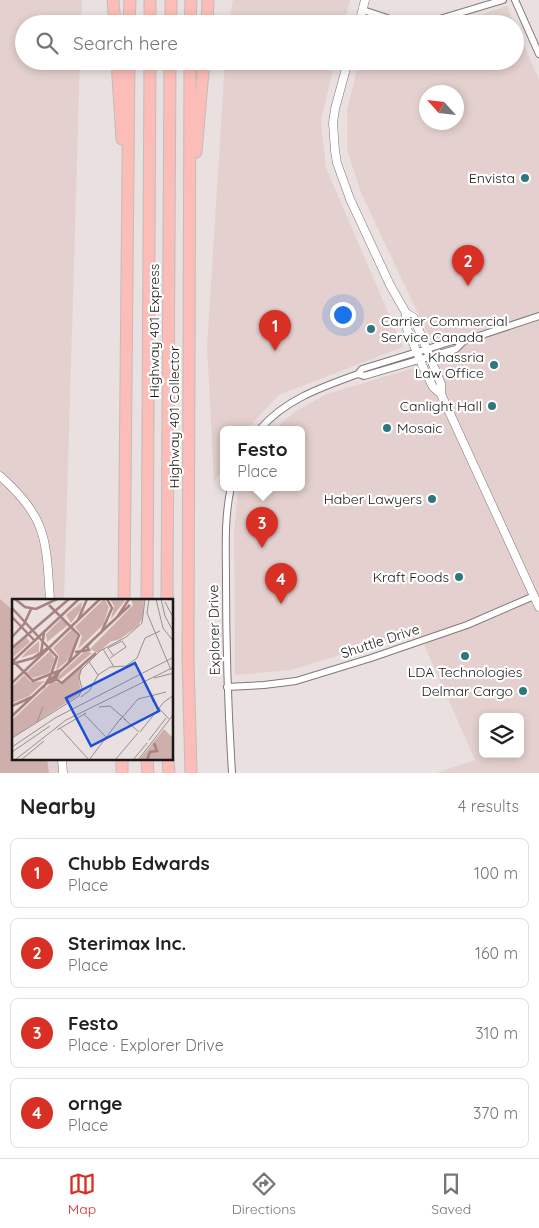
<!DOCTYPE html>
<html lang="en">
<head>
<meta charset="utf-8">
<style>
  :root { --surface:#fff; --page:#f6f6f6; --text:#222; --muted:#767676; --line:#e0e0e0; --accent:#d93025 }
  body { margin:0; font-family:Quicksand,sans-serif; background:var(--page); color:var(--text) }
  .controls { position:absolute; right:15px; bottom:15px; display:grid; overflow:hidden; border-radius:8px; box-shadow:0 2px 8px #0003 }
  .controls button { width:45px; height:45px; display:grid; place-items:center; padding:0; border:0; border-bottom:1px solid var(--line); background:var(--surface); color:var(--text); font:25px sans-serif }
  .compass { position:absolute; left:419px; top:85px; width:45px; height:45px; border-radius:50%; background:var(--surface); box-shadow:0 2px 8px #0003; rotate:297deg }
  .you { position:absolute; left:342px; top:314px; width:18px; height:18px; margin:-12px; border:4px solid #fff; border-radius:50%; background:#1a73e8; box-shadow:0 0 0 8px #1a73e833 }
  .badge { display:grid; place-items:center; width:32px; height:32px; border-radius:50%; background:var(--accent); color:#fff; font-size:16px; font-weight:700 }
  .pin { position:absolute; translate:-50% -41px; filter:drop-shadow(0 1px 2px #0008) }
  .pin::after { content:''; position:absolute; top:26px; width:18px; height:15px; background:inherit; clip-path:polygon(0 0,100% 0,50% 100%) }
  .popup { position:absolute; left:220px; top:426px; width:85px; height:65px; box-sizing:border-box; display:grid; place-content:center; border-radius:8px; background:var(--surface); filter:drop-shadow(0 1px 4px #0005); font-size:16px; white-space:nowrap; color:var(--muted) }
  .popup b { font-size:19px; color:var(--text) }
  .popup::after { content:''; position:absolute; left:50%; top:100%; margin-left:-10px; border:10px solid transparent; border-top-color:var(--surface) }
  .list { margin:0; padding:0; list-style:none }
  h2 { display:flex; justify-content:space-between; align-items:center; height:65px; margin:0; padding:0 20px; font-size:21px }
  h2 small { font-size:16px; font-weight:400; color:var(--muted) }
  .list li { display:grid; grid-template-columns:32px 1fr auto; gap:15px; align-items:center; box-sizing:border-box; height:70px; margin:0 10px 10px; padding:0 10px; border:1px solid var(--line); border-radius:8px }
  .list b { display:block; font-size:19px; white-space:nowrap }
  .list p { margin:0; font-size:16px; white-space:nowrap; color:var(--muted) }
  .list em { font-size:16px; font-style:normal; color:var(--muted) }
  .icon { flex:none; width:28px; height:28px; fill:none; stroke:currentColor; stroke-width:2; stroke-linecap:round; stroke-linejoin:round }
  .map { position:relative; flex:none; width:539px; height:773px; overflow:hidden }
  .search { position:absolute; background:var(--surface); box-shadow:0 2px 8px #0003; left:15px; right:15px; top:15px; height:55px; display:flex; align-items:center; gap:12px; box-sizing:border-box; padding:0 18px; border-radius:28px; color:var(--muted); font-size:19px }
  .sheet { height:385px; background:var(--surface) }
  nav { display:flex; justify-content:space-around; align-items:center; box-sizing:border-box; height:70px; border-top:1px solid var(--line); background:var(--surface); font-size:14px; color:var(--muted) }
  nav a { display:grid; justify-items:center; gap:2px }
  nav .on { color:var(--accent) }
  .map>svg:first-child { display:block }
  .built { fill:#e4d1cf; fill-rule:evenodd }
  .green { fill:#cfafac }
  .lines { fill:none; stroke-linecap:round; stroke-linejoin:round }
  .minor-casing { stroke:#817877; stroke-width:8 }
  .tertiary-casing { stroke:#817877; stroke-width:9 }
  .motorway-casing { stroke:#bfbebe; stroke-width:13 }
  .minor { stroke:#fff; stroke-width:6 }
  .tertiary { stroke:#fff; stroke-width:8 }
  .motorway { stroke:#fcbcb7; stroke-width:11 }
  .poi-dot { fill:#2f777f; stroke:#fff; stroke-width:2 }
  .labels { text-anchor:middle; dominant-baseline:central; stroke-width:4.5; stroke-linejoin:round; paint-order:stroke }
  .poi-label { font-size:14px; fill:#1b1717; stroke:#fff; text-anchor:end }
  .street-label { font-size:14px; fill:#1b1717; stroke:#fff }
  .inset-river { fill:none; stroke:#a9817e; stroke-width:2.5 }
  .inset-road { fill:none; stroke:#97908f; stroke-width:1 }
  .view { fill:#1d4ed8; fill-opacity:0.15; stroke:#1d4ed8; stroke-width:2.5 }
  .inset-edge { fill:none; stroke:#1b1717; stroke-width:2.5 }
</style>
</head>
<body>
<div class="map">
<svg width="539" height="773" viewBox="0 0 539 773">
  <rect width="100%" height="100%" fill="#eae0df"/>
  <path class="built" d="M 0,0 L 82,0 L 81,24 L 24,24 L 24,61 L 80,61 L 64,600 L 14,600 L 14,759 L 59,759 L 59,773 L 0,773 Z
    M 233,0 L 350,0 L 344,24 L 229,24 Z
    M 507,6 L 514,24 L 453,24 Z
    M 515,26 L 539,79 L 539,773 L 436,773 L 475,760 L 418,631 L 291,670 L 235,675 L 234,532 L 238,488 L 239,487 L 301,487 L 301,429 L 275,429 L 296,411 L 327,394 L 440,360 L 361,193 L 347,150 L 347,110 L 359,61 L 515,61 ZM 426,92 L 456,92 L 456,122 L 426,122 ZM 483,717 L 520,717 L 520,754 L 483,754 Z
    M 225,61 L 335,61 L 321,121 L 326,168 L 403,347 L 279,395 L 247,429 L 223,429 L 223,468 L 214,483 L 207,347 Z"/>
  <path class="green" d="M 0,599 L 14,611 L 14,759 L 47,759 L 49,773 L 0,773 Z"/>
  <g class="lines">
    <defs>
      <path id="minor" d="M 515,0 L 539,54
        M 363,10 L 393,20 L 417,24
        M 423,24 L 503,0
        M 358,374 L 364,376 L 456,349 L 464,341
        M 260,429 C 286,399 322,387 358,374 L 362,369 L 453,341 L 464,341 L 539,316
        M 231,487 C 224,518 226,550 226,582 C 226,646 228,709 232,773
        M 227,687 L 264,685 L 296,681 L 371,658 L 467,625 L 534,596"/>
      <path id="tertiary" d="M 359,24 L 365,0
        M 348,61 L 335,109 L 333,123 L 335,151 L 337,163 L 350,199 L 390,285 L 406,313 L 405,324 L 423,367 L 433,387 L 441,394
        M 406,313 L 414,318 L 441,384 L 441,394 L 539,607
        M 0,476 C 48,518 46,541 50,600
        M 62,759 L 63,773"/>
      <path id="motorway" d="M 113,0 L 115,24
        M 129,24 L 130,0
        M 150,24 L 150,0
        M 171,24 L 171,0
        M 190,24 L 191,0
        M 207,24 L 208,0
        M 117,61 L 122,139
        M 190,61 L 188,659 L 191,773
        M 196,152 L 204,61
        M 124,600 L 129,61
        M 147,600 L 150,61
        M 167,600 L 170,61
        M 122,759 L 122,773
        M 147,759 L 148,773
        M 168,759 L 169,773"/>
    </defs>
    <use href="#minor" class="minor-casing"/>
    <use href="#tertiary" class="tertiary-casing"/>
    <use href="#motorway" class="motorway-casing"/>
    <use href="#minor" class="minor"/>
    <use href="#tertiary" class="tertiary"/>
    <use href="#motorway" class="motorway"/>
  </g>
  <g class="poi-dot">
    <circle cx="525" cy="178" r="5"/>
    <circle cx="371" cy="329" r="5"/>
    <circle cx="494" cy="365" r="5"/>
    <circle cx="492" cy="406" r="5"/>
    <circle cx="387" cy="428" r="5"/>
    <circle cx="432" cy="499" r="5"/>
    <circle cx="459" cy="577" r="5"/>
    <circle cx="465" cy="656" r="5"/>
    <circle cx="523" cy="691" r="5"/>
  </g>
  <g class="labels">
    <g class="poi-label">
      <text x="515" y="178">Envista</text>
      <text x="381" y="321" text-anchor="start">Carrier Commercial<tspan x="381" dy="16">Service Canada</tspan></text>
      <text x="484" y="357">Khassria<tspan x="484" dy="16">Law Office</tspan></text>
      <text x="482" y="406">Canlight Hall</text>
      <text x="397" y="428" text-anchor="start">Mosaic</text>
      <text x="422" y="499">Haber Lawyers</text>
      <text x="449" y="577">Kraft Foods</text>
      <text x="465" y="672" text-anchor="middle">LDA Technologies</text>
      <text x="513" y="691">Delmar Cargo</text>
    </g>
    <g class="street-label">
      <text transform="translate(154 331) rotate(-90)">Highway 401 Express</text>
      <text transform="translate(174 417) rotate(-90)">Highway 401 Collector</text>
      <text transform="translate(214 630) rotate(-91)">Explorer Drive</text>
      <text transform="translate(380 641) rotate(-18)">Shuttle Drive</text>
    </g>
  </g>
  <g transform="translate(12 599)">
    <rect width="161" height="161" fill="#eae0df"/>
    <path d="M 92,0 L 97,8 L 91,26 L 66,50 L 70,37 L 63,28 ZM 98,0 L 114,0 L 99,20 L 102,7 ZM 119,0 L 132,0 L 131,18 L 126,27 L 108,40 L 98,43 L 86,54 L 78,50 L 121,6 ZM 70,2 L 59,13 L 70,3 L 69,11 L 59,24 L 54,16 ZM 49,20 L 56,26 L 35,43 L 34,35 ZM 60,30 L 65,37 L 63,45 L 55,62 L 44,71 L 47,57 L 41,49 ZM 14,38 L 18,43 L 1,58 L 2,49 ZM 27,42 L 27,53 L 9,59 L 14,53 ZM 38,52 L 43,60 L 37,74 L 21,79 L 14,74 ZM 73,52 L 80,54 L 46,82 L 45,78 ZM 71,66 L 67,81 L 69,94 L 0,139 L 0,121 L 41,82 L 50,85 ZM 12,76 L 19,83 L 33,82 L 17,97 L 0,104 L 0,88 ZM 152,130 L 161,139 L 161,161 L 127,161 Z" fill="#cfafac"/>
    <path class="inset-river" d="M 3,0 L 13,8 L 24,10 L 45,0M 37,6 L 67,36 L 56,65M 0,9 L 45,58 L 38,78 L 31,89M 106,17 L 117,0M 0,18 L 22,41M 66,21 L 75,0M 89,34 L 100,9 L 95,0M 0,38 L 12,25 L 19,10M 0,49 L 57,0M 63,53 L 77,51 L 75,47 L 80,42M 29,54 L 32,34M 0,61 L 21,82 L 49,71M 0,63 L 67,0M 0,65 L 21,59 L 37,48M 40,78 L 50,84 L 84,54M 0,84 L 88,0M 36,84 L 43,81 L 47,73M 0,107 L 22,97M 0,117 L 118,6M 135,161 L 138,153 L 145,152 L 142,144"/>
    <path class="inset-road" d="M 137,0 L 135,14 L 159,71M 144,0 L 151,29 L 162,43M 149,0 L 153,17 L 162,34M 153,3 L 162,20M 91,50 L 102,68M 98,59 L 114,48 L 110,42 L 96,49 L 101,56M 77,63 L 86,76M 142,79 L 162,74M 139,97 L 141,103 L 158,121M 69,98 L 78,91 L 86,76 L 98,68 L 114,67 L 125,59 L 133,39 L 148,32M 87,108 L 98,107 L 114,121M 72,115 L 94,138M 112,120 L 127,133M 108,121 L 126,100 L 154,93M 25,123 L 31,108M 48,129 L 77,161M 45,131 L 74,114M 128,133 L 152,103 L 162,96M 0,139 L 67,97 L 70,90 L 67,78 L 69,71 L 88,52 L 114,38 L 130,24 L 133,0M 137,141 L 154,119M 0,148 L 43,119 L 162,58M 0,153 L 38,127M 3,161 L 54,121 L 162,68M 9,161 L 32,142M 77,161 L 109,119M 103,161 L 126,134M 121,161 L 135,144M 126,161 L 161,116"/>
    <path class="view" d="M 123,64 L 147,112 L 79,147 L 54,99 Z"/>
    <rect width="161" height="161" class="inset-edge"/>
  </g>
</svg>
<div class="controls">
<button><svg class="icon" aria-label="layers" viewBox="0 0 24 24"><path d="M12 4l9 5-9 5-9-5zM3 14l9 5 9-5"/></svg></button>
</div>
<svg class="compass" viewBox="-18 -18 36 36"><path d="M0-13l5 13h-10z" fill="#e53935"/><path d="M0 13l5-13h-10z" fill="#767676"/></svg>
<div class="you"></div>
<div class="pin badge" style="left:275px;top:351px">1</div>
<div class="pin badge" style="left:468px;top:286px">2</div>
<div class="pin badge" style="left:262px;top:548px">3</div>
<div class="popup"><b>Festo</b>Place</div>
<div class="pin badge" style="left:281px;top:604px">4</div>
<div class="search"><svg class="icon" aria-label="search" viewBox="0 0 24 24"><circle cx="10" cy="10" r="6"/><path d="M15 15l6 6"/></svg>Search here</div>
</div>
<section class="sheet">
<h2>Nearby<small>4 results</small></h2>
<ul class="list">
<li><span class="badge">1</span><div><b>Chubb Edwards</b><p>Place</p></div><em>100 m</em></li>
<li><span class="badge">2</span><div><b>Sterimax Inc.</b><p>Place</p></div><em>160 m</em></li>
<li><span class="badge">3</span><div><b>Festo</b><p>Place · Explorer Drive</p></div><em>310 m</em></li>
<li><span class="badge">4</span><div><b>ornge</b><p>Place</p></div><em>370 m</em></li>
</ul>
</section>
<nav>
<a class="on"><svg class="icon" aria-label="map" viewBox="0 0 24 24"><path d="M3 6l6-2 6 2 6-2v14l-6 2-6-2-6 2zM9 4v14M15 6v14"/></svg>Map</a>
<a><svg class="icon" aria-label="directions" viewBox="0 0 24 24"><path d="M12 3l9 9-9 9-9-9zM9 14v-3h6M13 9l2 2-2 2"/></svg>Directions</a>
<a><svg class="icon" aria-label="saved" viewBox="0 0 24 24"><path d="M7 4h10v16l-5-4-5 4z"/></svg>Saved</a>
</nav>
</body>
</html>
